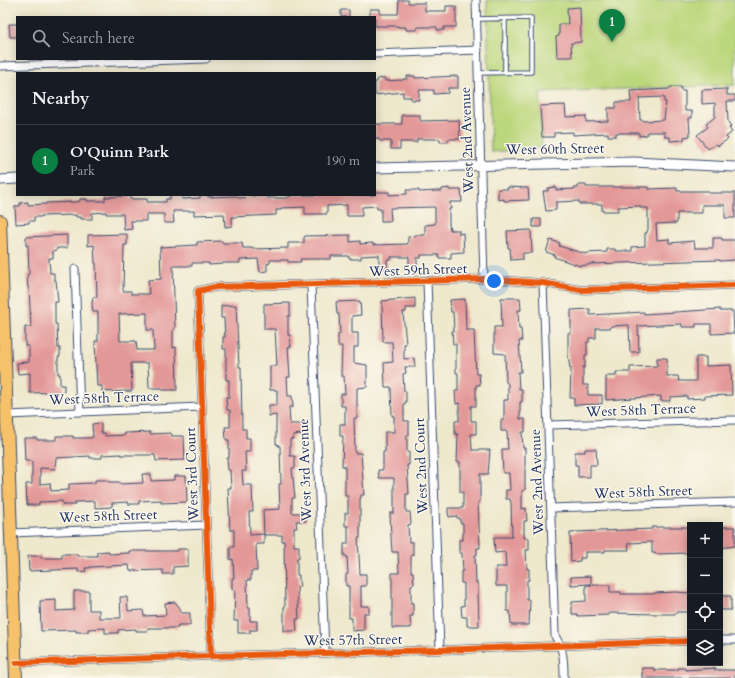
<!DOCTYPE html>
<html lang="en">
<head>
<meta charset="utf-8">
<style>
  :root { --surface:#171b24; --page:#20242c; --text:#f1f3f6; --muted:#9ea1a6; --line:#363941; --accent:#0b8043 }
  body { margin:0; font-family:Cardo,serif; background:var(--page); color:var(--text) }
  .controls { position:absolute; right:12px; bottom:12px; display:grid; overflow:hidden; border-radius:0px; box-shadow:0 2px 10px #0003 }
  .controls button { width:36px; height:36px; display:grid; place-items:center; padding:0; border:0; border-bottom:1px solid var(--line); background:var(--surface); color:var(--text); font:20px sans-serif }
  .you { position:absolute; left:494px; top:281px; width:14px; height:14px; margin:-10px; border:3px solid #fff; border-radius:50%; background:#1a73e8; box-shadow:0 0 0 6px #1a73e833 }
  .badge { display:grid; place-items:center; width:26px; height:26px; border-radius:50%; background:var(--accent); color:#fff; font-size:13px; font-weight:700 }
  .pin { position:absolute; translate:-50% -33px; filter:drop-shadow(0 1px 2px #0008) }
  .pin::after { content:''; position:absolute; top:21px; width:14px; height:12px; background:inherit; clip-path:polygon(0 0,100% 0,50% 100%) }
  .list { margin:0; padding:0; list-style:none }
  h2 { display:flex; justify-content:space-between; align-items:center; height:52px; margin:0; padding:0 16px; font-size:17px }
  h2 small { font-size:13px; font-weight:400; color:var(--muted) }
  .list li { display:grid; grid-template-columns:26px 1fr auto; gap:12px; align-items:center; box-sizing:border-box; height:72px; padding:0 16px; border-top:1px solid var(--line) }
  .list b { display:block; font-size:15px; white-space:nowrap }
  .list p { margin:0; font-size:13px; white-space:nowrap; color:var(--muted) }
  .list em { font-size:13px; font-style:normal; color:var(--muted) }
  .icon { flex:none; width:22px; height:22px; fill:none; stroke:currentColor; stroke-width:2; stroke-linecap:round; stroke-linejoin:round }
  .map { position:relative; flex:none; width:735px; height:678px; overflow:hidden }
  .search { position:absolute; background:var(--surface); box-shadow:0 2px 10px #0003; left:16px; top:16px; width:360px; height:44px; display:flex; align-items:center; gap:10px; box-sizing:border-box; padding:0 14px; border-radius:0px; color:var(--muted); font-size:15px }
  .panel { position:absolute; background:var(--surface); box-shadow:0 2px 10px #0003; left:16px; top:72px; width:360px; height:124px; border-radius:0px }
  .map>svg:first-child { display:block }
  .green { fill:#bbd77c; stroke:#6b836d }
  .building { fill:#e39898; fill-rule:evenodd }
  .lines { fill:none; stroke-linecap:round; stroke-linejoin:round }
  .service-casing { stroke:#3b4b6e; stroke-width:5.5 }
  .minor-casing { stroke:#3b4b6e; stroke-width:9 }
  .tertiary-casing { stroke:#3b4b6e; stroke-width:11 }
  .primary-casing { stroke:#3b4b6e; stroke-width:14 }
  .service { stroke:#fff; stroke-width:3.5 }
  .minor { stroke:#fff; stroke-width:7 }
  .tertiary { stroke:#fff; stroke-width:9 }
  .primary { stroke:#f5c16b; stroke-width:12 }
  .cycleway-casing { stroke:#fbf7ec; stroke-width:8 }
  .cycleway { stroke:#e8590c; stroke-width:6 }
  .labels { text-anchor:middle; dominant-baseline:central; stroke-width:3; stroke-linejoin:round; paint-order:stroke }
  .street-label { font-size:14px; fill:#1b2f5e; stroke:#fbf7ec }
</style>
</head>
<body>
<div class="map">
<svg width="735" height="678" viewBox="0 0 735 678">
  <rect width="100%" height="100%" fill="#fbf7ec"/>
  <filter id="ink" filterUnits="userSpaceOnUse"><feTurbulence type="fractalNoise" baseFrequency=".025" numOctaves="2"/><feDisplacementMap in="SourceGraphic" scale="8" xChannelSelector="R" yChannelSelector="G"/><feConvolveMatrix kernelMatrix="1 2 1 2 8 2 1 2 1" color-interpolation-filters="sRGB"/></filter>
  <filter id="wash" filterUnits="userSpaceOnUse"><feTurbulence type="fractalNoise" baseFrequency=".012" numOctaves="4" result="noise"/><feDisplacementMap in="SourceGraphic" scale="16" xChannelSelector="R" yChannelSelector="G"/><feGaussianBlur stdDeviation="0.9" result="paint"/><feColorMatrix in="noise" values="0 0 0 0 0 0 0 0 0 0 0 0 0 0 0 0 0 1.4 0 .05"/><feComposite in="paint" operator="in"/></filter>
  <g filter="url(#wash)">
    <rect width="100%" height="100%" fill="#eee8cc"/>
    <path class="green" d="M 487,0 L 735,0 L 735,85 L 540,92 L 542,148 L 491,152 Z"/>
    <g id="blocks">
      <path class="building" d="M 399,0 L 408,0 L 408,3 L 425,3 L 425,11 L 446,11 L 446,6 L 456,6 L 456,27 L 444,27 L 444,30 L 437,30 L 437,27 L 417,27 L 417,30 L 406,30 L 406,27 L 398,27 L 398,26 L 375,26 L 375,17 L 370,17 L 370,9 L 380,9 L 380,14 L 398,14 Z
        M 580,7 L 581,42 L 571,43 L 572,57 L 557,57 L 556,37 L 559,36 L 559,24 L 568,24 L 567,8 Z
        M 341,10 L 349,10 L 349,17 L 341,17 Z
        M 9,24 L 17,24 L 17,37 L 10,37 Z
        M 407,76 L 415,76 L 415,78 L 458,76 L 458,88 L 448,88 L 448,93 L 434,94 L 434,90 L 419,90 L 419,100 L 411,100 L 411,97 L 403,97 L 403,92 L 375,95 L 375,82 L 377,82 L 377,79 L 385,78 L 385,81 L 403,80 L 403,79 L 407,79 Z
        M 670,87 L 681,87 L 681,91 L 685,91 L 685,111 L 692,111 L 692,118 L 689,118 L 690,136 L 684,137 L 684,140 L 670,141 L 670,137 L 665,137 L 665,132 L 647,132 L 647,135 L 639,136 L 639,133 L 616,133 L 616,136 L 608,136 L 608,133 L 573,135 L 573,132 L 554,133 L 554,137 L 542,137 L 540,106 L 565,105 L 566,117 L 586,116 L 586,122 L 608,121 L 608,108 L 616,108 L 616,102 L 631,102 L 630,91 L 670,89 ZM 664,97 L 664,102 L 666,102 L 664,120 L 643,121 L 643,120 L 640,120 L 639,98 Z
        M 727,89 L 727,95 L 735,95 L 735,101 L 727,101 L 728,122 L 731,126 L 729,128 L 732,132 L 726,137 L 728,139 L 718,146 L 716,144 L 708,149 L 697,135 L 708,127 L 706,124 L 715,117 L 715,103 L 702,104 L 702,90 Z
        M 402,115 L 420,115 L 420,120 L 421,121 L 459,120 L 460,139 L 448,139 L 448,142 L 440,142 L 440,139 L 417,139 L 417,142 L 400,142 L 400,149 L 391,149 L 391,141 L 380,141 L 379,139 L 375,139 L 375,124 L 402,124 Z
        M 578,185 L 586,185 L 586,187 L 648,187 L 648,189 L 677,188 L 677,191 L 708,191 L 708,193 L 735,193 L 735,218 L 725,218 L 725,205 L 702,205 L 702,213 L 677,213 L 677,223 L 656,224 L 657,240 L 669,239 L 669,243 L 694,241 L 695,248 L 713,248 L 713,238 L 722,238 L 722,240 L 735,240 L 735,260 L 720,261 L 720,260 L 589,264 L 589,265 L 580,266 L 554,257 L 555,255 L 546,252 L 550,240 L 560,243 L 559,246 L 586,254 L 586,253 L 607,252 L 607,249 L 615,249 L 615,251 L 632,251 L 632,247 L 645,246 L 645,233 L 647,233 L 647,231 L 648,230 L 648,208 L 640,208 L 640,206 L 618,207 L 618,211 L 602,211 L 602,204 L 579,204 L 579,201 L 556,202 L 556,210 L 546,211 L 543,191 L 548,191 L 548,188 L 556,187 L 556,190 L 574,189 L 574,188 L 578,188 Z
        M 508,187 L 528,188 L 529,200 L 504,201 L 504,199 L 498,200 L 498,189 L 508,189 Z
        M 449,188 L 449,190 L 461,190 L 462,202 L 450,202 L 451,209 L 449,209 L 449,224 L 450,230 L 459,230 L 459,234 L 463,233 L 464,252 L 451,253 L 451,258 L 439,258 L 439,255 L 421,255 L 421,258 L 417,258 L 417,266 L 409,266 L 409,257 L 391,257 L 391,260 L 387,260 L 387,268 L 379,269 L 379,255 L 361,256 L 361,259 L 349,259 L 349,256 L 331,256 L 331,259 L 300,259 L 301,262 L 288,262 L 288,260 L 270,260 L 270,263 L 267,264 L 267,271 L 260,272 L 258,259 L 240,260 L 240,263 L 223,263 L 223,264 L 209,265 L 209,263 L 192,263 L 192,266 L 173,266 L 175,329 L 173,329 L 173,348 L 176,347 L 177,390 L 162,390 L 162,388 L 149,388 L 148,363 L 131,363 L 132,391 L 102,392 L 102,386 L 97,386 L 95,341 L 98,341 L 98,312 L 93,312 L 92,304 L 93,297 L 97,297 L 96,263 L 95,263 L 94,245 L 88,246 L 88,235 L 127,234 L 127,245 L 124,245 L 123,291 L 131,291 L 131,294 L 149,294 L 148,280 L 161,279 L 160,247 L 197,245 L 197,242 L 222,241 L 222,243 L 242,243 L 243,248 L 252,248 L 252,249 L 288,248 L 288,243 L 304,243 L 304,237 L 305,236 L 350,235 L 350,242 L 360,241 L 360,244 L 373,243 L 373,245 L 408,244 L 408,237 L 415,236 L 415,235 L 425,235 L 425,225 L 435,224 L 435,207 L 390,208 L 391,221 L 381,221 L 381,209 L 377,209 L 377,206 L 362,207 L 362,216 L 347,216 L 347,205 L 327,206 L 327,214 L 305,214 L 305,207 L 281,208 L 281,210 L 276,210 L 276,215 L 232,217 L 232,226 L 225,227 L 224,214 L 194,215 L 194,211 L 173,211 L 174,223 L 164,223 L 164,214 L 146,214 L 146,221 L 131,221 L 132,229 L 124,230 L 123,214 L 106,214 L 106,212 L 92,213 L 92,219 L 81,219 L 81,217 L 76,217 L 76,215 L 41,216 L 41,217 L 34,217 L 34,221 L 29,221 L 29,223 L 16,224 L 15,206 L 20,206 L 20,203 L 28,202 L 28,205 L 46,204 L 46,203 L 76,202 L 80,201 L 80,199 L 87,199 L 87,201 L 105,201 L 105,197 L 130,196 L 130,199 L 147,199 L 147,202 L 166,202 L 166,199 L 170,199 L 170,195 L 182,195 L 182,199 L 200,198 L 200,195 L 208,195 L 208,197 L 237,196 L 238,198 L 268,196 L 268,198 L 286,198 L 291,196 L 291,195 L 375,195 L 375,192 L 389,192 L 389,195 L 407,194 L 406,190 L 419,190 L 419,192 L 437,191 L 442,191 L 442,189 ZM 147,313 L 147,330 L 153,330 L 154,350 L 137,350 L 136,341 L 120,341 L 119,314 Z
        M 533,219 L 541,219 L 541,227 L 533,227 Z
        M 531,230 L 532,253 L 523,253 L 523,259 L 511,260 L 510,248 L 508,248 L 507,231 Z
        M 67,235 L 67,248 L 57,248 L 57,250 L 53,251 L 53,258 L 49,258 L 50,273 L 54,273 L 54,280 L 56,280 L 58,302 L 55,302 L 55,324 L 57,324 L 58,348 L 60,348 L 60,356 L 58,357 L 58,374 L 60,374 L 60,385 L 64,385 L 64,392 L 30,393 L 30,373 L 18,374 L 17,363 L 29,362 L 29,346 L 25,346 L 25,327 L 31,327 L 29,288 L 28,288 L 27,275 L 29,274 L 28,245 L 26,246 L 26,237 Z
        M 415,298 L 415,308 L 406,308 L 406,312 L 403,312 L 406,344 L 404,344 L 404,359 L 414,358 L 415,367 L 405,367 L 406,373 L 403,374 L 404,391 L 406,391 L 406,403 L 404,403 L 404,421 L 409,421 L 409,435 L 407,435 L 407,452 L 409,452 L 409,465 L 407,465 L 409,494 L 406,494 L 406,512 L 410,512 L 411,524 L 408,525 L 409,542 L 413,542 L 413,555 L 411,555 L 411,572 L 413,572 L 414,584 L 411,585 L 411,603 L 413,603 L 413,616 L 410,616 L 411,628 L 392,628 L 392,573 L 399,573 L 398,552 L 392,552 L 391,537 L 390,513 L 394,513 L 394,478 L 379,478 L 378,470 L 383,470 L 383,452 L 385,452 L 385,432 L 394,432 L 394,416 L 392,416 L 391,387 L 385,387 L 384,363 L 393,362 L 392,342 L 383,342 L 382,301 Z
        M 501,298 L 520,298 L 521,310 L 518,310 L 519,329 L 521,329 L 522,341 L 519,341 L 521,372 L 518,372 L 519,389 L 522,389 L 522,402 L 520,402 L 520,419 L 525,419 L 525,432 L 522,432 L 523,448 L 525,448 L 525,490 L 522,491 L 522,509 L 526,508 L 527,521 L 524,521 L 524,538 L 529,538 L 529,550 L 526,550 L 527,569 L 529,569 L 529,580 L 527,580 L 527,600 L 530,600 L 529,625 L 511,625 L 510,611 L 507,611 L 507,586 L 496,586 L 496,567 L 506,567 L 505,552 L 495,553 L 494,537 L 512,537 L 511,503 L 510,499 L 506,499 L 506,490 L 510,490 L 509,473 L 503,473 L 502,449 L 508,449 L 507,431 L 501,431 L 501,420 L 504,420 L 504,400 L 508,400 L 508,384 L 506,382 L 505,354 L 494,353 L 494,327 L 502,327 Z
        M 465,299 L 466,330 L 474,330 L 476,374 L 479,374 L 480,385 L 476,385 L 476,406 L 471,406 L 471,421 L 476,421 L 476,434 L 471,434 L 472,450 L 490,450 L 488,474 L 480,474 L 480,502 L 478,502 L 480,548 L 477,548 L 477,555 L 475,555 L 476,583 L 478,583 L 478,591 L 479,626 L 467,626 L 467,617 L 462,617 L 461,606 L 464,606 L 464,583 L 461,583 L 461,571 L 463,571 L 462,553 L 459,553 L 459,540 L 463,540 L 463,523 L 460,523 L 460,518 L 457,518 L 456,516 L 449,517 L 448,512 L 448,508 L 463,508 L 463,492 L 460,492 L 460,462 L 457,462 L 458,434 L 455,434 L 455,421 L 459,421 L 459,403 L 456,404 L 455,391 L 458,391 L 458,373 L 456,373 L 456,344 L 453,344 L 452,331 L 454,331 L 453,312 L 451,312 L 450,300 Z
        M 360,301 L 361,315 L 352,316 L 352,333 L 358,333 L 358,347 L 354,347 L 354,363 L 367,365 L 367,387 L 357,388 L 357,418 L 354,418 L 355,453 L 361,453 L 364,495 L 361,495 L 361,498 L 360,498 L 360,538 L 358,538 L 360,574 L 366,574 L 366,586 L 361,586 L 361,606 L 369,606 L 369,613 L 364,613 L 364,630 L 352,631 L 352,618 L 349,618 L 349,586 L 346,586 L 346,574 L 348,574 L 347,556 L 344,556 L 344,544 L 348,544 L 348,526 L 345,526 L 345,513 L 348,513 L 348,496 L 345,496 L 345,466 L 342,466 L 343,436 L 340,436 L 340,424 L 345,424 L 345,406 L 341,406 L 341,394 L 345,394 L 344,376 L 341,376 L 342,346 L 338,346 L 338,334 L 340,334 L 339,314 L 337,314 L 336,302 Z
        M 290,303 L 290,316 L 288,316 L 288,335 L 290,335 L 291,347 L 288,347 L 290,377 L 287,377 L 288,396 L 292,396 L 293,407 L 289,407 L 290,424 L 302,424 L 303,434 L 293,435 L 293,439 L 290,439 L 290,456 L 295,456 L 295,468 L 292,468 L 295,498 L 292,498 L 292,513 L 306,513 L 306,521 L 296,521 L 297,528 L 294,528 L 294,546 L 299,546 L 299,558 L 297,558 L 297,575 L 299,575 L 299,581 L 300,587 L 297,588 L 299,619 L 296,619 L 297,631 L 284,631 L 284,607 L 285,607 L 284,541 L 282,541 L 282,535 L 264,535 L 263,510 L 280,509 L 279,484 L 281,484 L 280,446 L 278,446 L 278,444 L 276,444 L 276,415 L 269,416 L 269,405 L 277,405 L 277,390 L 270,390 L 270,366 L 277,366 L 275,329 L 264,329 L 264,304 Z
        M 236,305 L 239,367 L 241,367 L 242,429 L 246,429 L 246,438 L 250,438 L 250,452 L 245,452 L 246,471 L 242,471 L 243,485 L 252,485 L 253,512 L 249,512 L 250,535 L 264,534 L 264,544 L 256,544 L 257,571 L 251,571 L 251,580 L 247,580 L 248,608 L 250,608 L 250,621 L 257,621 L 257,630 L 250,630 L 250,633 L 238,633 L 238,621 L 234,621 L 235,589 L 232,590 L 232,578 L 234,578 L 233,559 L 230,560 L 230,547 L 234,547 L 234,530 L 230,530 L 228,488 L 231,488 L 230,470 L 228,470 L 227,458 L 229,458 L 229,440 L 226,440 L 225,427 L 230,427 L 230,410 L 227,410 L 226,397 L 229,397 L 229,380 L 226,380 L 226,349 L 223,349 L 223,337 L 225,337 L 224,318 L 221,318 L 221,306 Z
        M 590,309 L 590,315 L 644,312 L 644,314 L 661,313 L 720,309 L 720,311 L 733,311 L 734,333 L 711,334 L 711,324 L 696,324 L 696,327 L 682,327 L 682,324 L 638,326 L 639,352 L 630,352 L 629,325 L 611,326 L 611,328 L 596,328 L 596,338 L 589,338 L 589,342 L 587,342 L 587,355 L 585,355 L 585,367 L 583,367 L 583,385 L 588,385 L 588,395 L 602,395 L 602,404 L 574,405 L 574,398 L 570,398 L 571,368 L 570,368 L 568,355 L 568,333 L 571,333 L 571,310 Z
        M 696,357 L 706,357 L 706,366 L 731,365 L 732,395 L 705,396 L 705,398 L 687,399 L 687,396 L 670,397 L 670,401 L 661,401 L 661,396 L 606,400 L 606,376 L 616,376 L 616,372 L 630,372 L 630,367 L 657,366 L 657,358 L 667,358 L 667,376 L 678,376 L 679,381 L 696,381 Z
        M 101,423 L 101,433 L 105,433 L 105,436 L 125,435 L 125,433 L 150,432 L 150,434 L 171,433 L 172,436 L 184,436 L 185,460 L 156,461 L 155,455 L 121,455 L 121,454 L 102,455 L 102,458 L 90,458 L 90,456 L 56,458 L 55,469 L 40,468 L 40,484 L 50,483 L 51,491 L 69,490 L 69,484 L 95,483 L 95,480 L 108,480 L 108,482 L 119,482 L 119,484 L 143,483 L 142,474 L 151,474 L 151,481 L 174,480 L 174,476 L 186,476 L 187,502 L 161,503 L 161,500 L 139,501 L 139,504 L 128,504 L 128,502 L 112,503 L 112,507 L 95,508 L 95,501 L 75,502 L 75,505 L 63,505 L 62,501 L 39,502 L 39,505 L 27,505 L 26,484 L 32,484 L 32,461 L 25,461 L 24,438 L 37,438 L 37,440 L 56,440 L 56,436 L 73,436 L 73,438 L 90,438 L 93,437 L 92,424 Z
        M 585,449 L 596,449 L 597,465 L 590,465 L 590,477 L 578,477 L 578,465 L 575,465 L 575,452 L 585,452 Z
        M 652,527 L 688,527 L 688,529 L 690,529 L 690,553 L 655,554 L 655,553 L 652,553 L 652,542 L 628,543 L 629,550 L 605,550 L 605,552 L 585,552 L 585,558 L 580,558 L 580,561 L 571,562 L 570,533 L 574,533 L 574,532 L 652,529 Z
        M 720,527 L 735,527 L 735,546 L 720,548 Z
        M 178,549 L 188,549 L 188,566 L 173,567 L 173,574 L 163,574 L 163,570 L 130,571 L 129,565 L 90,567 L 90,568 L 85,568 L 86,571 L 78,572 L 78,569 L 29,571 L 28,556 L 41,556 L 41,558 L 62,558 L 62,554 L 77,554 L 77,556 L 97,556 L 97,552 L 109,551 L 109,554 L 129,553 L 129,551 L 178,551 Z
        M 591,576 L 591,584 L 571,585 L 571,577 Z
        M 586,585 L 610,585 L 610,592 L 621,592 L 621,594 L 654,594 L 654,593 L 676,592 L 690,593 L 690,612 L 676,612 L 676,614 L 658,614 L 609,613 L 609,615 L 577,616 L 577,614 L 572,614 L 572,602 L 586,601 Z
        M 74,591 L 89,591 L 89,610 L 99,610 L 99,618 L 121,618 L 120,597 L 127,597 L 128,611 L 143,610 L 144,616 L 166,615 L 165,603 L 175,602 L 180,608 L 181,613 L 190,613 L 190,625 L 178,625 L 178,628 L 148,628 L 148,631 L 136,631 L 136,629 L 118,630 L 118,633 L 105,633 L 105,628 L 88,629 L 88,632 L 76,632 L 76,630 L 41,631 L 40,601 L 56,600 L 56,611 L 74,610 Z
        M 720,596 L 731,596 L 731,610 L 722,610 L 722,609 L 720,609 Z
        M 642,668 L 654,668 L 654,670 L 678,670 L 678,668 L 685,668 L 685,670 L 715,668 L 715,670 L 735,670 L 735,678 L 642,678 Z"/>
    </g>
  </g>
  <g filter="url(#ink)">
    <use href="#blocks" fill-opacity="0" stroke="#3b4b6e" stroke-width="1"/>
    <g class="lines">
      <defs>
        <path id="service" d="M 477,19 L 531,18 L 531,72 L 478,73
          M 505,19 L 505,73"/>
        <path id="minor" d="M 476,0 L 484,279
          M 375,54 L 478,50
          M 0,66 L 206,59
          M 75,269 L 80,412
          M 427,281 L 440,650
          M 543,283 L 555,636 C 564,650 564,661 564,678
          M 311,285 L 325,653
          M 7,415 L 202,407
          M 548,425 L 735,420
          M 551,508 L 735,502
          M 11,533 L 206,525
          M 720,640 L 735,640
          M 211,656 L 198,291 L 215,287 L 484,279 L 543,283 L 581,290 L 735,285
          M 16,663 L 211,656 L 440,650 L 690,641"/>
        <path id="tertiary" d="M 375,168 L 634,162 L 735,167
          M 0,180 L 17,179"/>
        <path id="primary" d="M 0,221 L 16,678"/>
      </defs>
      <use href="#service" class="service-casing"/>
      <use href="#minor" class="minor-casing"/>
      <use href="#tertiary" class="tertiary-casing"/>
      <use href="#primary" class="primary-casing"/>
      <use href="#service" class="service"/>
      <use href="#minor" class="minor"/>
      <use href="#tertiary" class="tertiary"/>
      <use href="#primary" class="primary"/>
      <defs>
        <path id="cycleway" d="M 211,656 L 198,291 L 215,287 L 484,279 L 543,283 L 581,290 L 735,285
          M 16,663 L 211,656 L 440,650 L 690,641"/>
      </defs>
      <use href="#cycleway" class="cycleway-casing"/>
      <use href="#cycleway" class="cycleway"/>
    </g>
  </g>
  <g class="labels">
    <g class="street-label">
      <text transform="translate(467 140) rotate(-92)">West 2nd Avenue</text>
      <text transform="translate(555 149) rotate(-1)">West 60th Street</text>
      <text transform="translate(418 270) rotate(-2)">West 59th Street</text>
      <text transform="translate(104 398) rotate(-2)">West 58th Terrace</text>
      <text transform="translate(641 410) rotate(-2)">West 58th Terrace</text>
      <text transform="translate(421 466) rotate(-92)">West 2nd Court</text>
      <text transform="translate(305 470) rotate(-92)">West 3rd Avenue</text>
      <text transform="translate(192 474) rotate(-92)">West 3rd Court</text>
      <text transform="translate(537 482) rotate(-92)">West 2nd Avenue</text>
      <text transform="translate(643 492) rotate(-2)">West 58th Street</text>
      <text transform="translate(108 516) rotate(-2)">West 58th Street</text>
      <text transform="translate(353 640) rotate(-1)">West 57th Street</text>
    </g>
  </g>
</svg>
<div class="controls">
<button>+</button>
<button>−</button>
<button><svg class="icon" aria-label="locate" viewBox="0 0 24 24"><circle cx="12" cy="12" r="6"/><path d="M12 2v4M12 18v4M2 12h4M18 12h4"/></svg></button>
<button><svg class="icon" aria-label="layers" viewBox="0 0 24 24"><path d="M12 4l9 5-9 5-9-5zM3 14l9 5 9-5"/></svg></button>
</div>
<div class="you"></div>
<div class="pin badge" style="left:612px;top:42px">1</div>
<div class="search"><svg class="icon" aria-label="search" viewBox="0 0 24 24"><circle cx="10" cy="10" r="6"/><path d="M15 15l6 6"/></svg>Search here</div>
<section class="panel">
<h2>Nearby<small></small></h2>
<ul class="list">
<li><span class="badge">1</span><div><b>O'Quinn Park</b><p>Park</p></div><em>190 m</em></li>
</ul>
</section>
</div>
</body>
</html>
